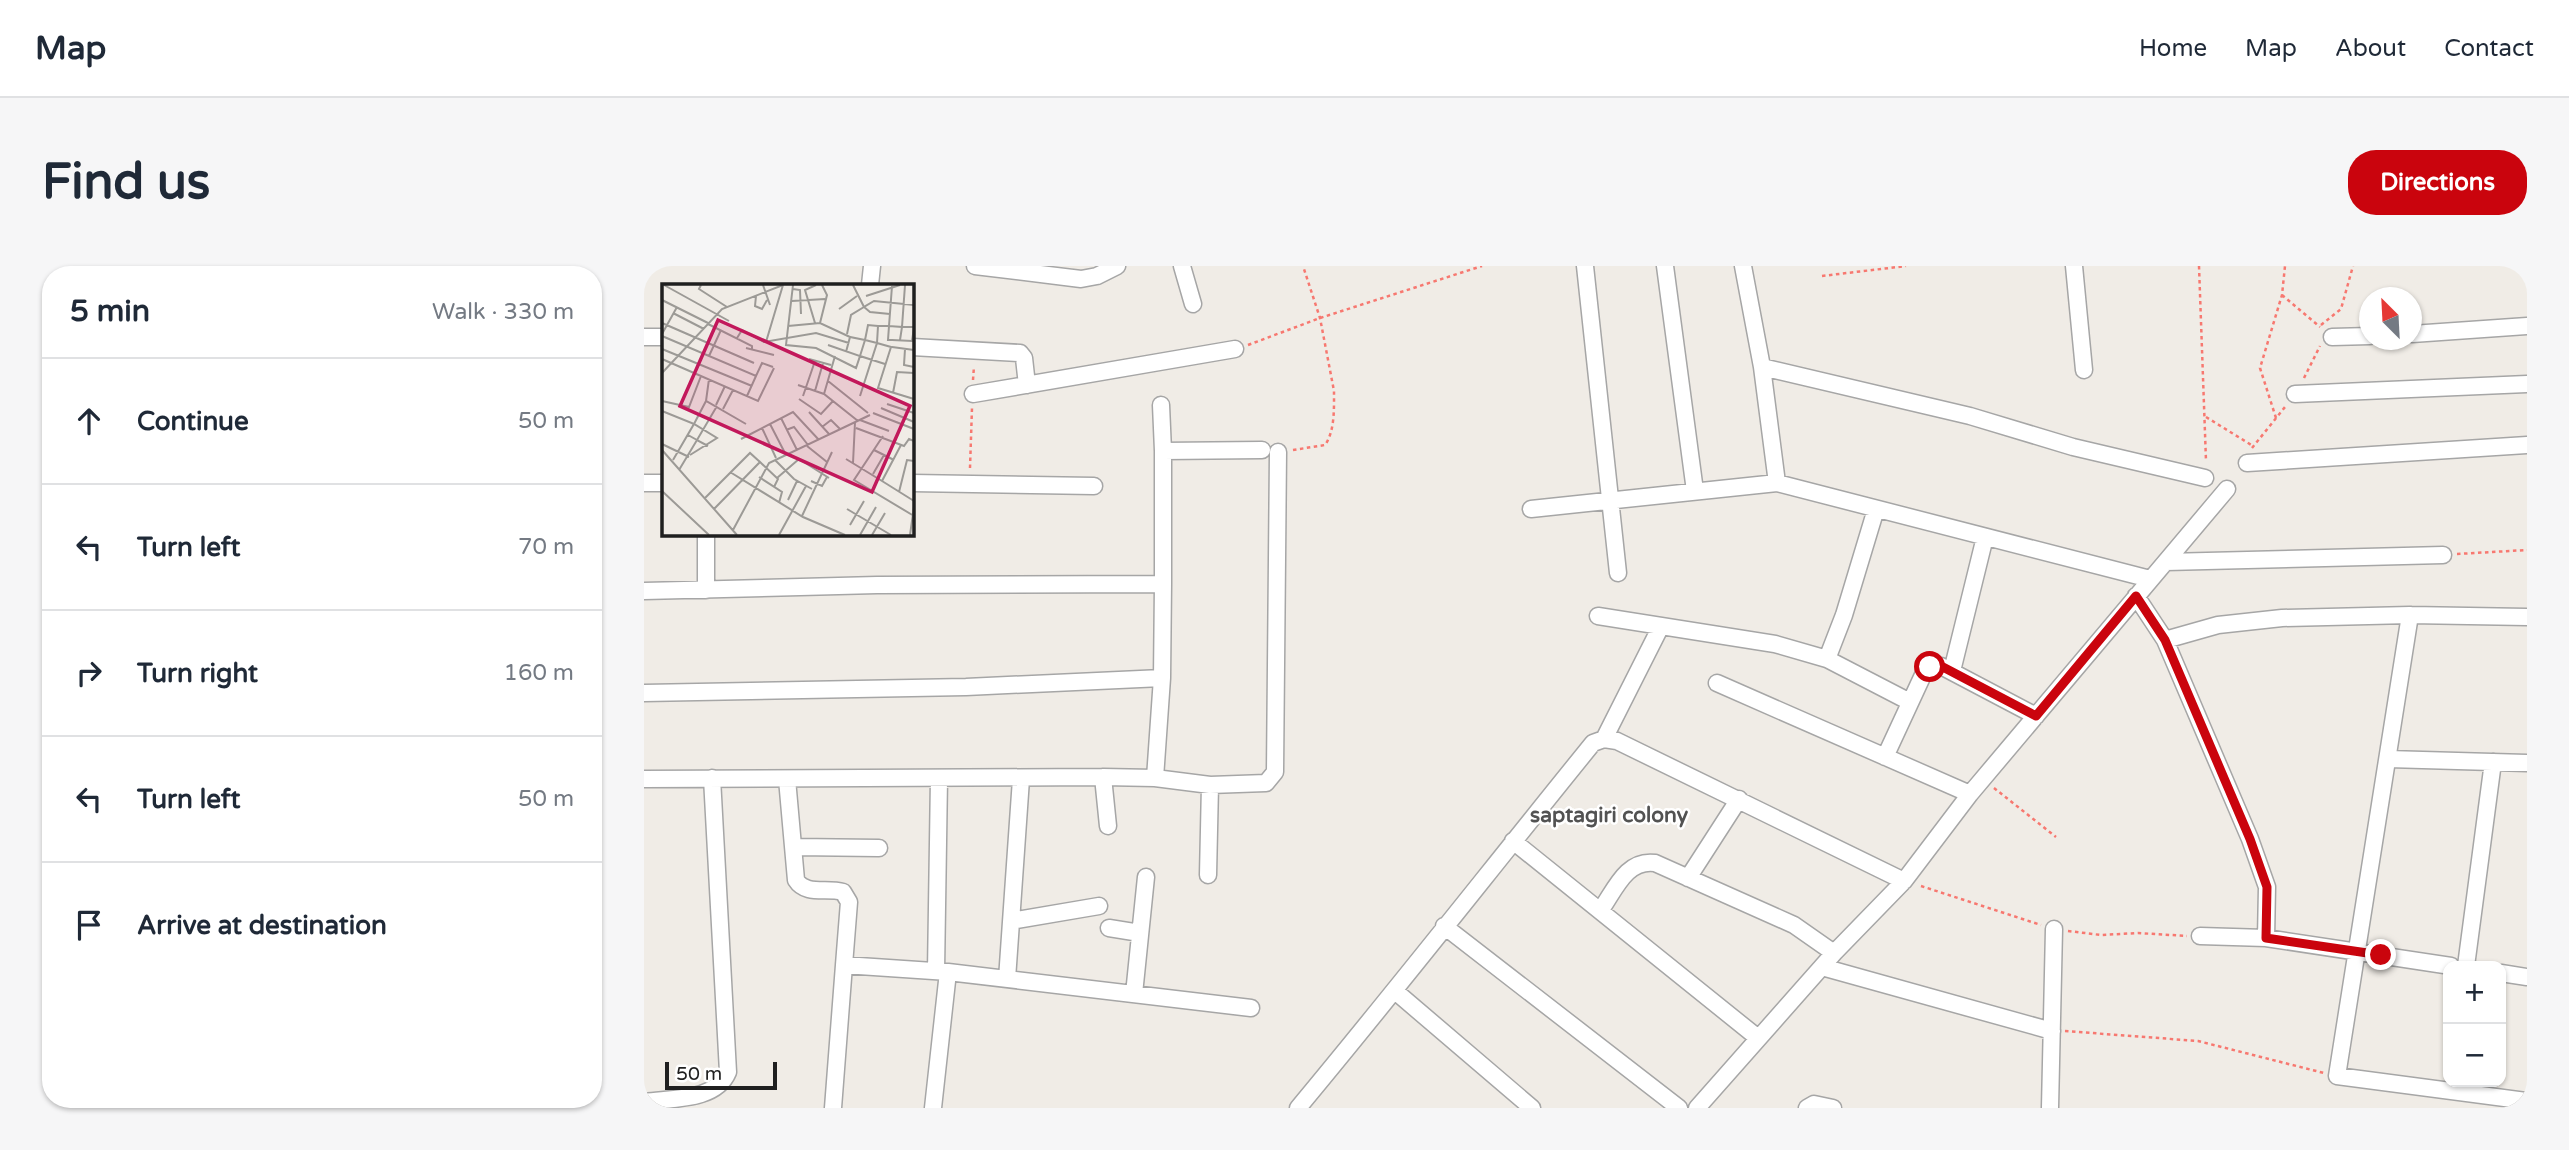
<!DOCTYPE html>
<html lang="en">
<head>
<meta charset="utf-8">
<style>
  :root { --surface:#fff; --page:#f6f6f7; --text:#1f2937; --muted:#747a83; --line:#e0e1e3; --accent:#ca040d }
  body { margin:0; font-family:"Varela Round",sans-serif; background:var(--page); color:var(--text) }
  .controls { position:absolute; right:21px; bottom:21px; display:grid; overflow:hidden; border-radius:14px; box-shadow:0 2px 5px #0004 }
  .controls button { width:63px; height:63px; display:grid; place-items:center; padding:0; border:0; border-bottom:2px solid var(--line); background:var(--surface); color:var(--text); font:35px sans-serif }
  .compass { position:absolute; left:1715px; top:21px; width:63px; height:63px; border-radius:50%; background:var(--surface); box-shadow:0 2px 5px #0004; rotate:336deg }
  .scale { position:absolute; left:21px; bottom:18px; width:112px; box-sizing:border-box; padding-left:7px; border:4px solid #1f1f1f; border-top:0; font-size:19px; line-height:24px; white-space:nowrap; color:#1f1f1f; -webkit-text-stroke:5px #fff; paint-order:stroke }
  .stop { position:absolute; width:21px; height:21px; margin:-16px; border:5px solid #ca040d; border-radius:50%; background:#fff }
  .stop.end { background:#ca040d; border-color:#fff; box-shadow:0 2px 7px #0008 }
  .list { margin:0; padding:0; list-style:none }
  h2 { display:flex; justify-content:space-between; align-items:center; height:91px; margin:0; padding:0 28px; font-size:30px }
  h2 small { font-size:23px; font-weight:400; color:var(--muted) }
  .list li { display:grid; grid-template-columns:46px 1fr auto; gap:21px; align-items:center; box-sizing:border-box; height:126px; padding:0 28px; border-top:2px solid var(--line) }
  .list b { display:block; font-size:26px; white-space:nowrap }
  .list em { font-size:23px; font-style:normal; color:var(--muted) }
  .icon { flex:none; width:38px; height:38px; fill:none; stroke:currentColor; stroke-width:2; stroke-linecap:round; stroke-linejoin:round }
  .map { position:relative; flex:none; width:1883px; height:842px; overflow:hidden; border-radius:28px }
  header { display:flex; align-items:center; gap:42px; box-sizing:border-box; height:98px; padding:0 35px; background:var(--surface); border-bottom:2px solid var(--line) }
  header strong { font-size:33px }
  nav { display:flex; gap:38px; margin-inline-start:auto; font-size:24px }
  .intro { display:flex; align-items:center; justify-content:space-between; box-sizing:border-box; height:168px; padding:0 42px }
  h1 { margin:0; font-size:49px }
  .button { padding:18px 32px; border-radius:28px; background:var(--accent); color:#fff; font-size:24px; font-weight:700 }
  main { display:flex; gap:42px; padding:0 42px }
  aside { flex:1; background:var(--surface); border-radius:28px; box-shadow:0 2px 5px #0004 }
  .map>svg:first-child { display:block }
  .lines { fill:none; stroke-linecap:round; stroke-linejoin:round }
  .minor-casing { stroke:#a6a6a6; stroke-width:19 }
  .path { stroke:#f77870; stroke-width:2.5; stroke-dasharray:3.5 3.5; stroke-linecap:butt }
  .minor { stroke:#fff; stroke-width:16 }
  .route { stroke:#ca040d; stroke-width:9 }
  .labels { text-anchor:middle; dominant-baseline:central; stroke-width:5; stroke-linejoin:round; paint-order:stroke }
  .neighbourhood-label { font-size:21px; font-weight:bold; fill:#525252; stroke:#fff }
  .inset-road { fill:none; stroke:#9c9a96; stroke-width:2 }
  .view { fill:#c2185b; fill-opacity:0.15; stroke:#c2185b; stroke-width:3.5 }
  .inset-edge { fill:none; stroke:#1f1f1f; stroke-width:3.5 }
</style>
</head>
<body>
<header>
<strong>Map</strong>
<nav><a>Home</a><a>Map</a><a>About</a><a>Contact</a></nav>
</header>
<div class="intro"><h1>Find us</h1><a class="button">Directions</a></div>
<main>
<aside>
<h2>5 min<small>Walk · 330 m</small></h2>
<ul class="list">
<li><svg class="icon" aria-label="ahead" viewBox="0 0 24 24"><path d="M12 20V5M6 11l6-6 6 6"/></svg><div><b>Continue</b></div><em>50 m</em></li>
<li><svg class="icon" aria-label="left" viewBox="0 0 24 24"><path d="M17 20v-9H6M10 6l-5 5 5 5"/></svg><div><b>Turn left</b></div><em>70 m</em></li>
<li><svg class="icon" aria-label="right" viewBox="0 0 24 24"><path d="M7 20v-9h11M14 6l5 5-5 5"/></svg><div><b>Turn right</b></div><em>160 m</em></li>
<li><svg class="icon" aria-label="left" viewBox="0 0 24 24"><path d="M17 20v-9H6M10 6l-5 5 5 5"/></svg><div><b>Turn left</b></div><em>50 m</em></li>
<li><svg class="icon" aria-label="arrive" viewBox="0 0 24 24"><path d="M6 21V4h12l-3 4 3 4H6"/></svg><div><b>Arrive at destination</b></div></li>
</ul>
</aside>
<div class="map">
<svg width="1883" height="842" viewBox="0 0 1883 842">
  <rect width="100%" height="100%" fill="#f0ece6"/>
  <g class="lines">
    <defs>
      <path id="minor" d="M 331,0 L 437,13 L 453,10 L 473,0
        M 538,0 L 549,38
        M 941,0 L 974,307
        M 1021,0 L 1051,225
        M 1099,0 L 1118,101 L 1133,217
        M 1430,0 L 1440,104
        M 226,19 L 228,0
        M 1768,68 L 1883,60
        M 0,71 L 19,71
        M 1688,71 L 1726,70
        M 268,81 L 376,87 L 380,92 L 383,119
        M 1118,101 L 1326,150 L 1429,181 L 1561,212
        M 329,128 L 591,83
        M 1651,128 L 1883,118
        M 517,139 L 519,185
        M 1603,197 L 1883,179
        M 0,217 L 19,217
        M 268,217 L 450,220
        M 887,243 L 1133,217 L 1506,313
        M 62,268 L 62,324
        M 1522,296 L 1799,289
        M 0,325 L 233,319 L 519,318 L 519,185 L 618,184
        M 1492,330 L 1521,374 L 1606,573 L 1623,621 L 1622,672
        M 1766,349 L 1693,810 L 1883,835
        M 954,350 L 1131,378 L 1183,393 L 1200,349 L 1232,243
        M 1521,374 L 1574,359 L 1638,352 L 1766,349 L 1883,351
        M 1183,393 L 1266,436
        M 1308,405 L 1341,271
        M 1073,417 L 1326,528
        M 0,427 L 322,421 L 518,412
        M 960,473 L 1017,360
        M 1241,491 L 1279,409 L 1286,401 L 1297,400 L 1392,450
        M 1744,493 L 1883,497
        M 459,511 L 464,560
        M 511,512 L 518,412 L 519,318
        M 0,513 L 459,511 L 511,512 L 566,519 L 622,517 L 631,506 L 634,186
        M 143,513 L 152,614 C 162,630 183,621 199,626 L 205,636 L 200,699
        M 869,575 L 1114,772
        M 151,581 L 235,582
        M 564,609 L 566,519
        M 1044,612 L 1095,533
        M 956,645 C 971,624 982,593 1011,597 L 1150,659 L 1190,687
        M 367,655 L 455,640
        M 800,660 L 1035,842
        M 465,662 L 496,667
        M 1556,670 L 1622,672 L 1807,700
        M 1822,700 L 1849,496
        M 1178,701 L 1408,765
        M 292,705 L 295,512
        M 1857,707 L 1883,711
        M 363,713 L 377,513
        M 751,725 L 888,842
        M 490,728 L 502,611
        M 0,836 C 28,832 72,835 84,806 L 68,512
        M 189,842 L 200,699 L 304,706 L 607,742
        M 289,842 L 304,706
        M 654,842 C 754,722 850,599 949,477 L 960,473 L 973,475 L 1260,615
        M 1053,842 L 1190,687 L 1260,615 L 1326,528 L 1583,223
        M 1163,842 L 1170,838 L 1189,842
        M 1406,842 L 1410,663"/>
    </defs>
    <use href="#minor" class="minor-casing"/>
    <path class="path" d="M 1555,0 L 1562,195
      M 1178,10 L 1262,0
      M 1638,29 L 1676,61
      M 1677,59 L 1697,43 L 1709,0
      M 604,79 L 676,52 L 838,0
      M 1660,112 L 1676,80
      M 329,114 L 330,100
      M 1562,151 L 1609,180
      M 1632,152 L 1616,102 L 1638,29 L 1641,0
      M 1608,182 L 1641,141
      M 649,184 L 681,179 C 691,165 690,142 690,125 L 676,52 L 659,0
      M 326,202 L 328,142
      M 1813,288 L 1883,284
      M 1350,522 L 1412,571
      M 1277,620 L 1397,659
      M 1424,665 L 1457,669 L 1494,667 L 1543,670
      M 1421,765 L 1554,775 L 1680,807"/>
    <use href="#minor" class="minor"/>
  </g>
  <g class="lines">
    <path class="route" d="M 1286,401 L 1297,400 L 1392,450 L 1492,330 L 1521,374 L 1606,573 L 1623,621 L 1622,672 L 1737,689"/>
  </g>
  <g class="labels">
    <g class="neighbourhood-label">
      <text x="965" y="549">saptagiri colony</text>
    </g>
  </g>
  <g transform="translate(18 18)">
    <rect width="252" height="252" fill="#f0ece6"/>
    <path class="inset-road" d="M 2,1 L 67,37M 39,1 L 37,5 L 65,23M 101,1 L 108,21M 131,1 L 124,61 L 154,64 L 194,84 L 198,72 L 166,61M 243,1 L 240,43 L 252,43M 131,5 L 138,6 L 139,30M 94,12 L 93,22 L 100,25 L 105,16M 204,12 L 238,1M 0,16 L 46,39M 130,17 L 163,15M 177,25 L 195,12M 11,29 L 42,45M 228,30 L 208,28 L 202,23 L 212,17 L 252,21M 0,39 L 92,79M 153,39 L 143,6 L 154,1M 158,39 L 165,11 L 160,1M 46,40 L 90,62 L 90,66M 126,42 L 158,39 L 188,53M 216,42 L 206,41 L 203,56 L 215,59 L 216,42 L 227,42 L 230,2M 0,50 L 15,23M 185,50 L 189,31 L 202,23 L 191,1M 0,52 L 94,92 L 100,79 L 111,83M 75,54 L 80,46 L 102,58 L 154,49 L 187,59M 238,56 L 240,43 L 227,42 L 226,56 L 230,56 L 250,57 L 252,44M 104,58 L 121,1M 230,63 L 252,66M 84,64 L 112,71M 0,65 L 90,102M 243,65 L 242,81 L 252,83M 184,68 L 188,53 L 203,56 L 198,72 L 223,80M 47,72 L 59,46M 0,75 L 96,117 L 112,84M 147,75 L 169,81M 0,89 L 60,25 L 121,1M 166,97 L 206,129M 136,101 L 162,110 L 196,137M 153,107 L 161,79M 231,109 L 235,88 L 252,89M 162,110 L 173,72M 85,112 L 94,92M 141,112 L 153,77M 198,112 L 215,59 L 229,63 L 216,104 L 252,115M 137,115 L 159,130 L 171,117M 0,117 L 27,123 L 39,92M 44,117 L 47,95M 225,120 L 252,129M 54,121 L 63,102M 219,124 L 252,138M 61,125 L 71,106M 0,127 L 32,140 L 44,117 L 84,140M 147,128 L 167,150M 211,129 L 252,145M 119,134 L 135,166M 198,136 L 227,147M 108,140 L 124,171M 160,143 L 169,136 L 178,145M 100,144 L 114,174M 194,144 L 242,162 L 247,155 L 252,157M 124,146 L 132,143 L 146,161M 26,151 L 35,156 L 55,122M 221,152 L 192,196 L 252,232M 79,155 L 131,128 L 157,156M 0,160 L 27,173M 239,161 L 220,197 L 252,217M 145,162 L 165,178M 0,166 L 75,251M 212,166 L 232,176M 184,175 L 220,197M 11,176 L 32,140 L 55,154 L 28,171M 113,176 L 132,195 L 150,205M 191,179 L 193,138M 17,186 L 35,156 L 46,162M 68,188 L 141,233 L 183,251M 211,190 L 222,171M 97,193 L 120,208 L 117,219M 115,194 L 137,175 L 167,194M 149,197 L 160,202 L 165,193M 0,207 L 47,251M 237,208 L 245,176 L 252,177M 43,214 L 88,169 L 98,178M 126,216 L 135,197M 52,225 L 98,178 L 116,195 L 112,203M 185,225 L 229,251M 140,232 L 170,168M 188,241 L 202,217M 71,246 L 107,179 L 208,131M 117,251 L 144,202M 198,251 L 214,223M 210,251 L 223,229M 248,251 L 252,223"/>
    <path class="view" d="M 56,36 L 248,122 L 210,208 L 18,122 Z"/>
    <rect width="252" height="252" class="inset-edge"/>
  </g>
</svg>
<div class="controls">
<button>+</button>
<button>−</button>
</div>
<svg class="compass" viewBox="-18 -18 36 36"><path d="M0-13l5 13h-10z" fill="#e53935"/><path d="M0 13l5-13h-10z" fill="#747a83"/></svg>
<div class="scale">50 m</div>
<div class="stop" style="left:1286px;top:401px"></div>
<div class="stop end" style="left:1737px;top:689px"></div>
</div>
</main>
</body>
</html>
